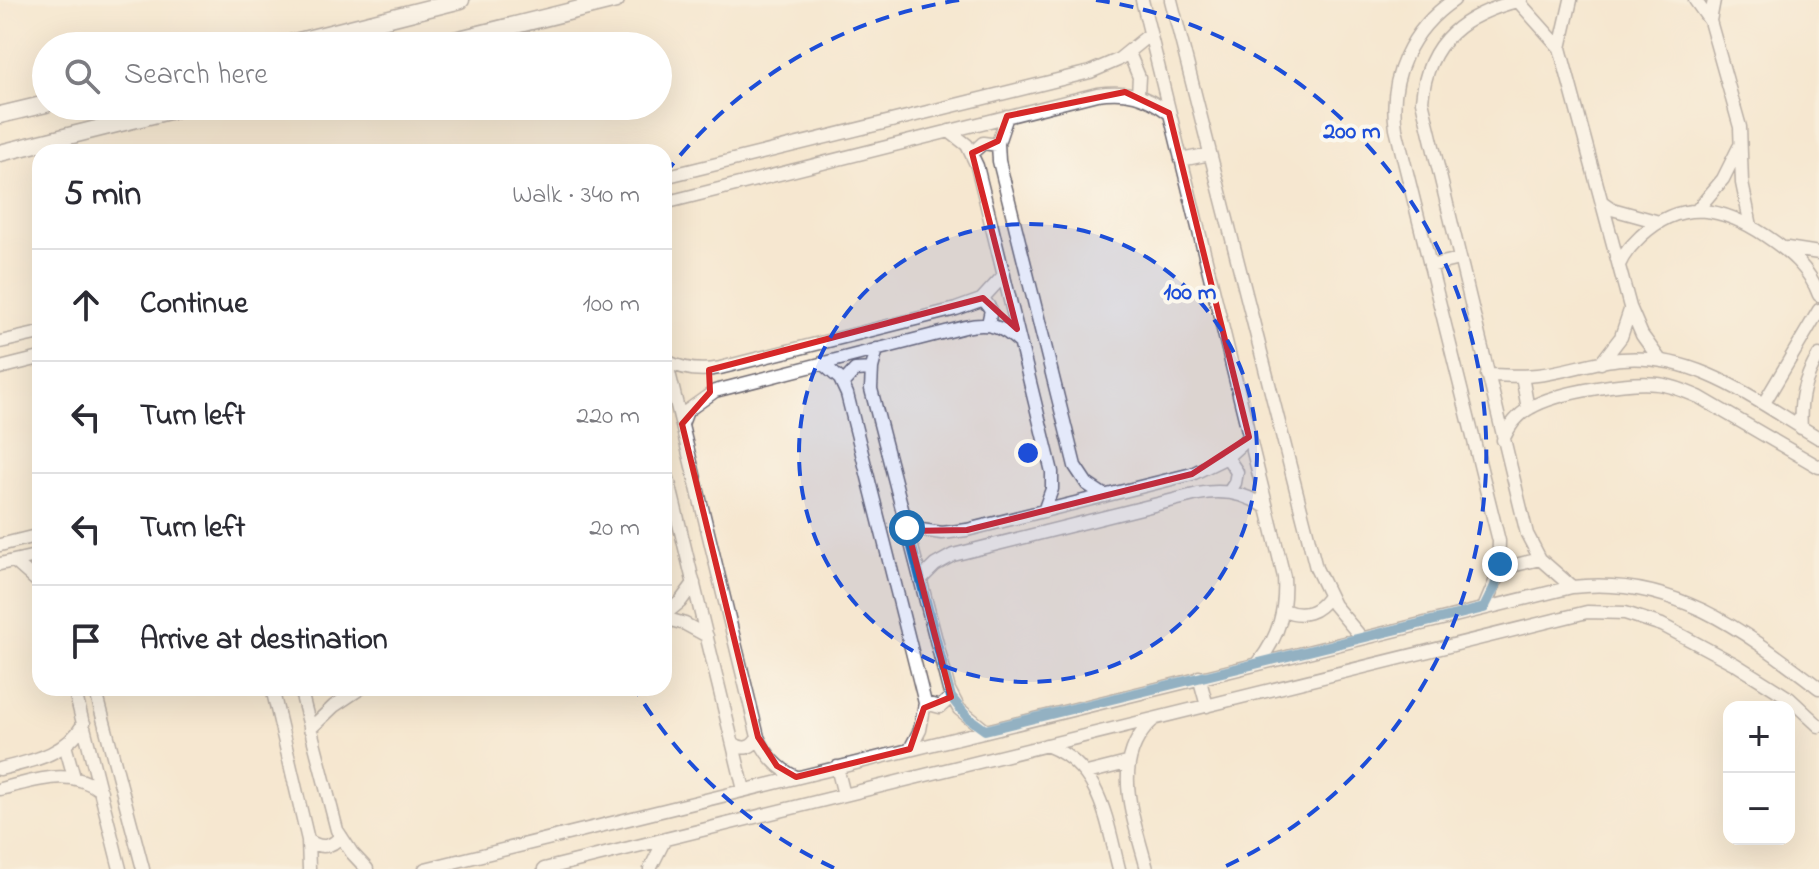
<!DOCTYPE html>
<html lang="en">
<head>
<meta charset="utf-8">
<style>
  :root { --surface:#fff; --page:#f7f7f7; --text:#2b2b33; --muted:#7c7c81; --line:#e1e1e2 }
  body { margin:0; font-family:"Indie Flower",sans-serif; background:var(--page); color:var(--text) }
  .controls { position:absolute; right:24px; bottom:24px; display:grid; overflow:hidden; border-radius:16px; box-shadow:0 8px 32px #0002 }
  .controls button { width:72px; height:72px; display:grid; place-items:center; padding:0; border:0; border-bottom:2px solid var(--line); background:var(--surface); color:var(--text); font:40px sans-serif }
  .stop { position:absolute; width:24px; height:24px; margin:-18px; border:6px solid #1f6fb2; border-radius:50%; background:#fff }
  .stop.end { background:#1f6fb2; border-color:#fff; box-shadow:0 2px 8px #0008 }
  .list { margin:0; padding:0; list-style:none }
  h2 { display:flex; justify-content:space-between; align-items:center; height:104px; margin:0; padding:0 32px; font-size:34px }
  h2 small { font-size:26px; font-weight:400; color:var(--muted) }
  .list li { display:grid; grid-template-columns:52px 1fr auto; gap:24px; align-items:center; box-sizing:border-box; height:112px; padding:0 32px; border-top:2px solid var(--line) }
  .list b { display:block; font-size:30px; white-space:nowrap }
  .list em { font-size:26px; font-style:normal; color:var(--muted) }
  .icon { flex:none; width:44px; height:44px; fill:none; stroke:currentColor; stroke-width:2; stroke-linecap:round; stroke-linejoin:round }
  .map { position:relative; flex:none; width:1819px; height:869px; overflow:hidden }
  .search { position:absolute; background:var(--surface); box-shadow:0 8px 32px #0002; left:32px; top:32px; width:640px; height:88px; display:flex; align-items:center; gap:20px; box-sizing:border-box; padding:0 28px; border-radius:44px; color:var(--muted); font-size:30px }
  .panel { position:absolute; background:var(--surface); box-shadow:0 8px 32px #0002; left:32px; top:144px; width:640px; height:552px; border-radius:24px }
  .map>svg:first-child { display:block }
  .lines { fill:none; stroke-linecap:round; stroke-linejoin:round }
  .street-casing { stroke:#6c676f; stroke-width:15 }
  .secondary-casing { stroke:#6c676f; stroke-width:19 }
  .street { stroke:#fff; stroke-width:12 }
  .secondary { stroke:#fff; stroke-width:16 }
  .route { stroke:#1f6fb2; stroke-width:10 }
  .marked { fill:none; stroke:#d62828; stroke-width:6; stroke-linejoin:round }
  .ring { fill:none; stroke:#1d4ed8; stroke-width:4; stroke-dasharray:14 10 }
  .centre { fill:#1d4ed8; stroke:#fbf7ec; stroke-width:4 }
  .ring-label { font-size:24px; text-anchor:middle; font-weight:bold; fill:#1d4ed8; stroke:#fbf7ec; stroke-width:8; stroke-linejoin:round; paint-order:stroke }
</style>
</head>
<body>
<div class="map">
<svg width="1819" height="869" viewBox="0 0 1819 869">
  <rect width="100%" height="100%" fill="#fbf7ec"/>
  <filter id="ink" filterUnits="userSpaceOnUse"><feTurbulence type="fractalNoise" baseFrequency=".0125" numOctaves="2"/><feDisplacementMap in="SourceGraphic" scale="16" xChannelSelector="R" yChannelSelector="G"/><feConvolveMatrix kernelMatrix="1 2 1 2 8 2 1 2 1" color-interpolation-filters="sRGB"/></filter>
  <filter id="wash" filterUnits="userSpaceOnUse"><feTurbulence type="fractalNoise" baseFrequency=".006" numOctaves="4" result="noise"/><feDisplacementMap in="SourceGraphic" scale="32" xChannelSelector="R" yChannelSelector="G"/><feGaussianBlur stdDeviation="1.8" result="paint"/><feColorMatrix in="noise" values="0 0 0 0 0 0 0 0 0 0 0 0 0 0 0 0 0 1.4 0 .05"/><feComposite in="paint" operator="in"/></filter>
  <g filter="url(#wash)">
    <rect width="100%" height="100%" fill="#f6e7d0"/>
  </g>
  <g filter="url(#ink)">
    <g class="lines">
      <defs>
        <path id="street" d="M 1142,0 L 1284,577 C 1286,610 1279,636 1259,662
          M 1171,0 L 1316,568 L 1334,605 L 1361,637
          M 1454,0 C 1411,29 1388,78 1396,129 L 1499,541 L 1498,575 L 1484,608
          M 1521,0 C 1465,14 1427,40 1422,101 L 1527,534 L 1540,559 L 1572,587
          M 1695,0 L 1710,21 L 1740,127 L 1742,183 L 1751,226
          M 1518,1 L 1560,48 L 1630,307 L 1642,335 L 1660,360
          M 1710,21 L 1714,0
          M 1560,48 L 1571,0
          M 1129,53 L 1139,77 L 1138,94
          M 1007,116 L 998,143 L 999,161 L 1075,466 L 1087,484 L 1105,496
          M 949,131 L 967,145 L 977,166 L 1052,472 L 1052,489 L 1044,511
          M 972,153 L 983,143 L 998,145
          M 1181,160 L 1210,154
          M 664,177 L 1090,72 L 1118,60 L 1150,34
          M 1602,202 L 1612,209 L 1659,222
          M 664,203 L 1097,94 C 1127,90 1145,95 1169,113
          M 1697,210 L 1723,179 L 1739,147
          M 1787,248 L 1819,253
          M 1619,265 C 1624,253 1632,245 1641,236 C 1682,197 1724,208 1766,236 C 1790,252 1809,268 1819,295
          M 1430,266 L 1459,259
          M 983,298 L 991,310 L 988,324
          M 0,342 L 40,333
          M 877,349 L 872,368 L 871,389 L 949,690 L 959,709 L 985,730
          M 664,352 L 758,737 C 766,755 778,769 796,777
          M 666,361 C 684,370 701,372 720,368 L 956,309 L 981,300 L 1004,275
          M 822,363 L 840,379 L 847,394 L 925,703 L 920,730 L 910,749
          M 1601,363 L 1621,337 L 1630,310
          M 0,368 L 40,358
          M 1487,375 C 1504,375 1521,377 1537,375 C 1566,372 1593,361 1622,359 C 1698,353 1757,402 1819,438
          M 1522,376 L 1528,409
          M 843,383 L 855,370 L 872,369
          M 1764,403 L 1819,310
          M 682,424 L 687,411 L 715,391 L 965,327 C 989,322 1002,326 1020,343
          M 1801,428 C 1799,400 1804,379 1819,355
          M 1503,440 C 1509,426 1517,415 1530,408 C 1556,392 1635,379 1664,385 C 1676,387 1687,392 1699,397 L 1819,467
          M 1227,457 L 1237,472 L 1235,483 L 1229,492
          M 664,462 L 744,790
          M 907,528 L 942,533 L 967,530 L 1192,474 L 1227,457 L 1249,437
          M 0,545 L 40,535
          M 14,561 L 40,584
          M 0,564 L 40,555
          M 1499,569 L 1540,559
          M 920,580 L 935,565 L 953,555 L 1198,494 C 1223,489 1245,493 1266,507
          M 1284,610 C 1302,618 1318,613 1329,596
          M 664,615 L 680,602 L 694,583
          M 664,618 L 685,624 L 707,636
          M 1199,677 L 1207,706
          M 74,688 L 120,869
          M 95,688 L 143,869
          M 272,688 L 308,840 L 309,869
          M 300,688 L 337,830 L 352,853 L 367,869
          M 925,703 L 940,707 L 951,697
          M 310,729 L 334,706 L 361,688
          M 733,743 C 743,751 753,748 758,737
          M 65,745 L 74,777
          M 1046,745 C 1101,766 1106,819 1119,869
          M 837,767 L 844,795
          M 0,769 C 32,761 66,755 84,723
          M 1087,773 L 1127,763
          M 0,789 C 35,781 70,766 101,791
          M 308,840 C 320,849 331,848 341,836
          M 425,869 L 1572,587 C 1672,575 1743,630 1819,688
          M 544,869 L 1587,612 L 1625,613 L 1662,625 L 1735,664 L 1789,698 L 1819,726
          M 650,869 L 665,839
          M 1147,869 C 1134,818 1108,760 1154,719"/>
        <path id="secondary" d="M 279,46 L 461,0
          M 364,46 L 364,36 L 369,23
          M 431,46 L 616,0
          M 0,115 L 46,104
          M 0,153 L 189,106"/>
      </defs>
      <use href="#street" class="street-casing"/>
      <use href="#secondary" class="secondary-casing"/>
      <use href="#street" class="street"/>
      <use href="#secondary" class="secondary"/>
    </g>
  </g>
  <g class="lines" filter="url(#ink)">
    <path class="route" d="M 907,528 L 951,697 L 967,717 L 985,730 L 1484,608 L 1495,586 L 1500,564"/>
  </g>
  <path d="M0 0H1819V869H0ZM 1125,92 L 1169,113 L 1249,437 L 1192,474 L 967,530 L 908,531 L 951,697 L 924,708 L 910,749 L 796,777 L 777,766 L 758,737 L 682,424 L 710,392 L 709,370 L 983,298 L 1017,329 L 972,153 L 998,141 L 1007,116 Z" fill="#f6e7d0" fill-opacity=".55" fill-rule="evenodd"/>
  <path class="marked" d="M 1125,92 L 1169,113 L 1249,437 L 1192,474 L 967,530 L 908,531 L 951,697 L 924,708 L 910,749 L 796,777 L 777,766 L 758,737 L 682,424 L 710,392 L 709,370 L 983,298 L 1017,329 L 972,153 L 998,141 L 1007,116 Z"/>
  <circle cx="1028" cy="453" r="229" fill="#1d4ed8" fill-opacity=".12"/>
  <g class="ring">
    <circle cx="1028" cy="453" r="229"/>
    <path d="M834 868A458 458 0 0 1 635 689M665 174A458 458 0 0 1 960 0M1096 0A458 458 0 0 1 1222 868"/>
  </g>
  <circle cx="1028" cy="453" r="12" class="centre"/>
  <g class="ring-label">
    <text x="1352" y="138">200 m</text>
    <text x="1190" y="299">100 m</text>
  </g>
</svg>
<div class="controls">
<button>+</button>
<button>−</button>
</div>
<div class="stop" style="left:907px;top:528px"></div>
<div class="stop end" style="left:1500px;top:564px"></div>
<div class="search"><svg class="icon" aria-label="search" viewBox="0 0 24 24"><circle cx="10" cy="10" r="6"/><path d="M15 15l6 6"/></svg>Search here</div>
<section class="panel">
<h2>5 min<small>Walk · 340 m</small></h2>
<ul class="list">
<li><svg class="icon" aria-label="ahead" viewBox="0 0 24 24"><path d="M12 20V5M6 11l6-6 6 6"/></svg><div><b>Continue</b></div><em>100 m</em></li>
<li><svg class="icon" aria-label="left" viewBox="0 0 24 24"><path d="M17 20v-9H6M10 6l-5 5 5 5"/></svg><div><b>Turn left</b></div><em>220 m</em></li>
<li><svg class="icon" aria-label="left" viewBox="0 0 24 24"><path d="M17 20v-9H6M10 6l-5 5 5 5"/></svg><div><b>Turn left</b></div><em>20 m</em></li>
<li><svg class="icon" aria-label="arrive" viewBox="0 0 24 24"><path d="M6 21V4h12l-3 4 3 4H6"/></svg><div><b>Arrive at destination</b></div></li>
</ul>
</section>
</div>
</body>
</html>
